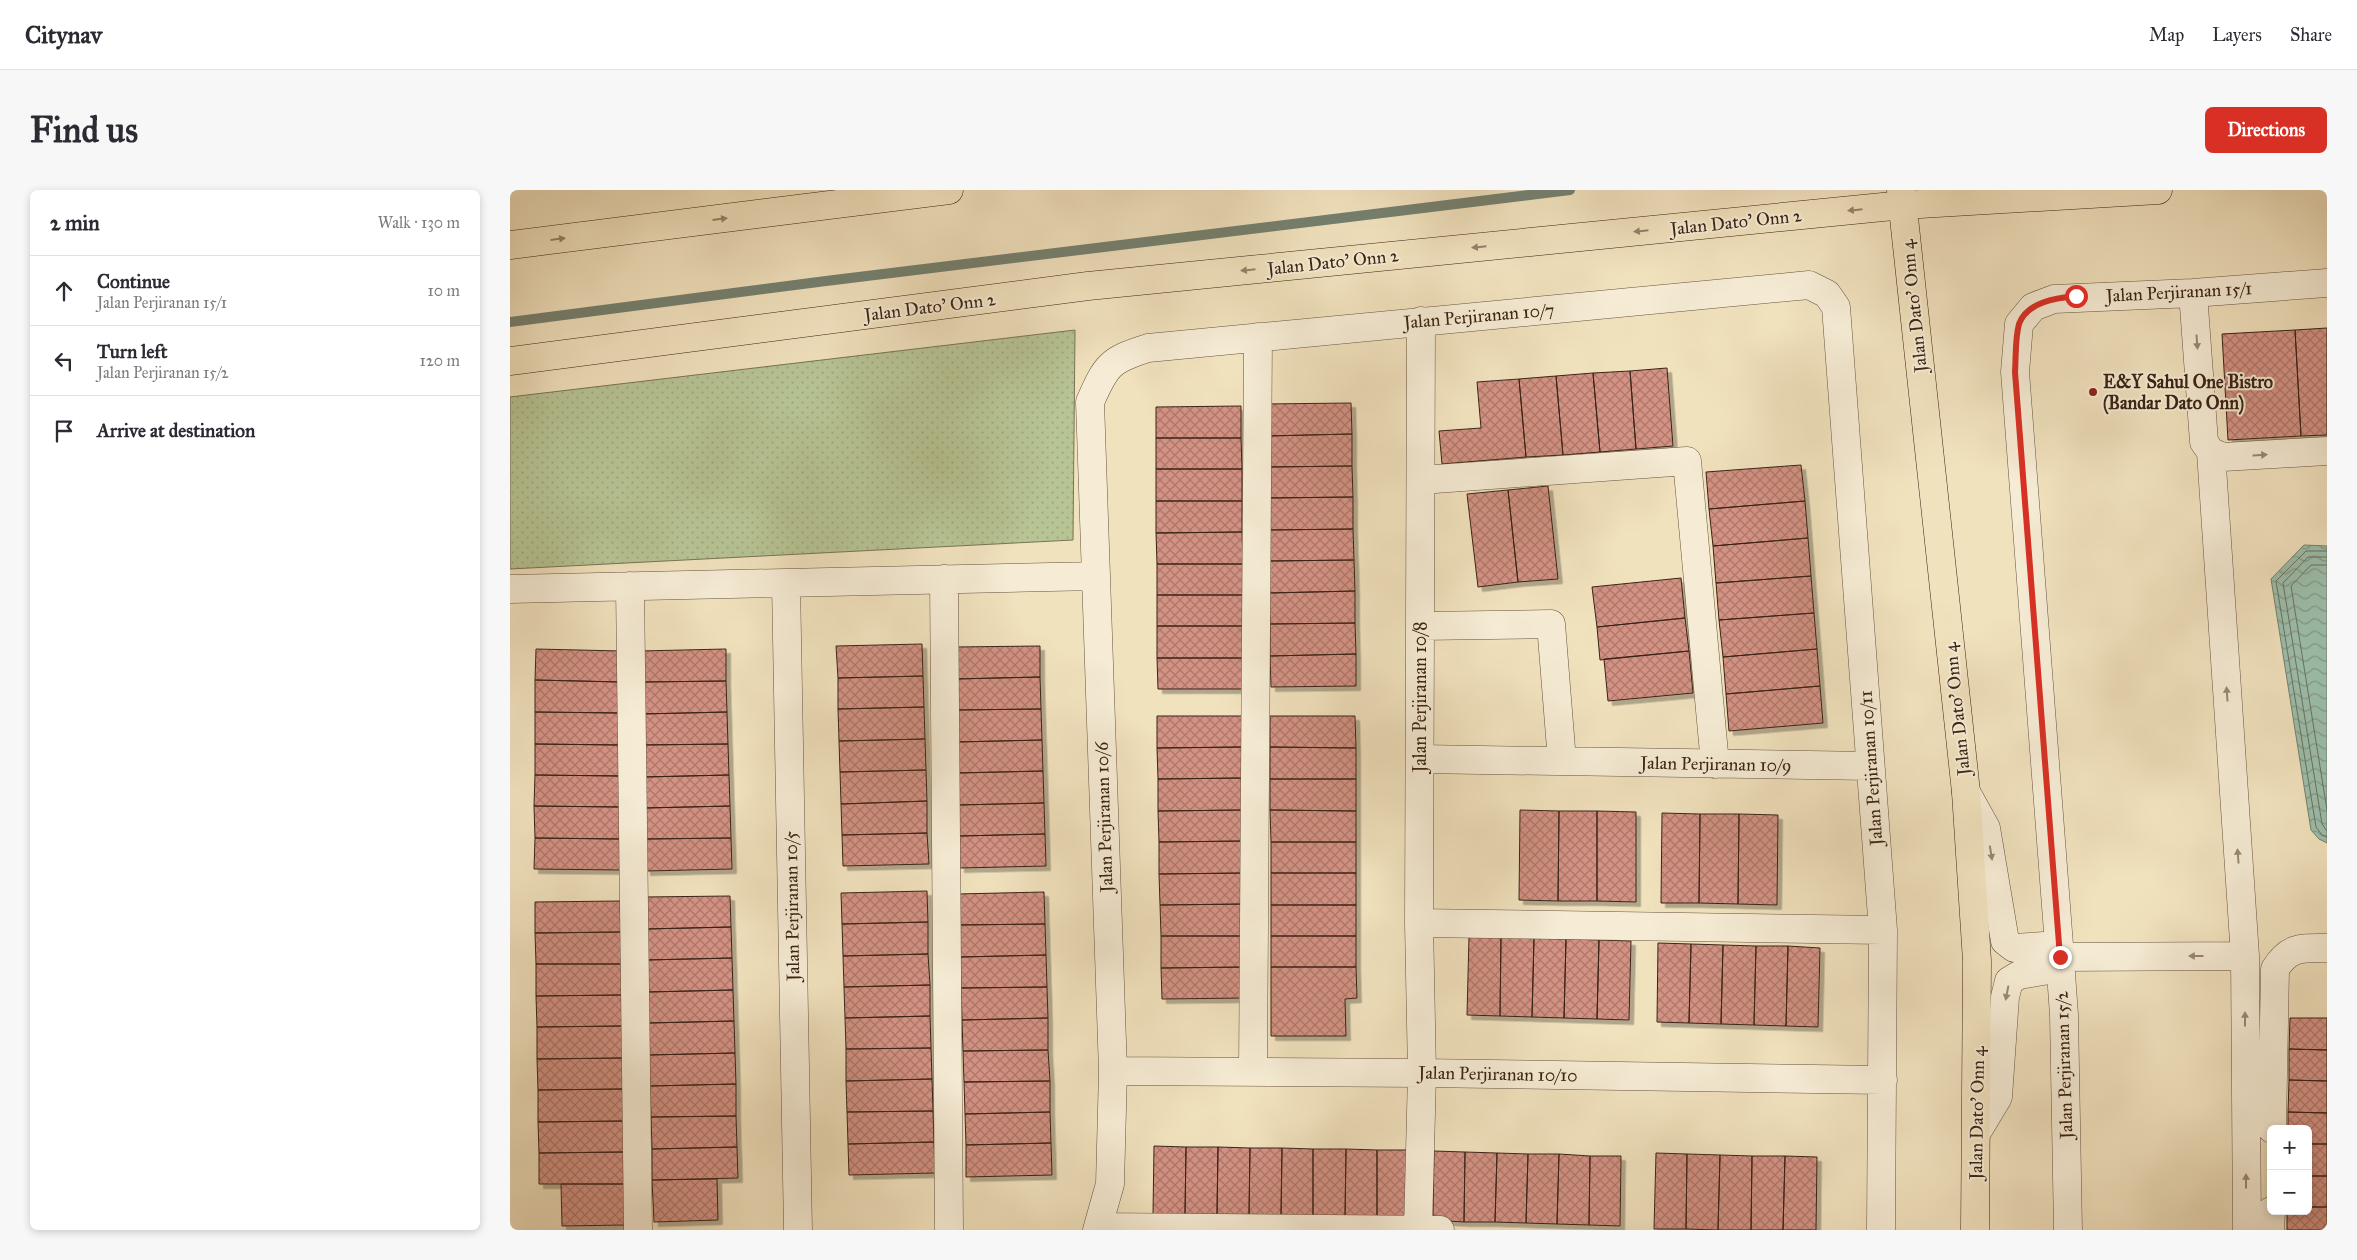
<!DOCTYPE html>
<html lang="en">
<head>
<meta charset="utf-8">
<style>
  :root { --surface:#fff; --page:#f7f7f7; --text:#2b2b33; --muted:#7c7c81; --line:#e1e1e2; --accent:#d93025 }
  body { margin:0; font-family:"IM FELL Great Primer",serif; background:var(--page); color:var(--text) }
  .controls { position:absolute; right:15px; bottom:15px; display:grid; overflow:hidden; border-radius:8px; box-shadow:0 2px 8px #0003 }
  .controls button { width:45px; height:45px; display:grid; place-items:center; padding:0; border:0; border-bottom:1px solid var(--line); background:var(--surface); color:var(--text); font:25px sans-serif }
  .stop { position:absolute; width:15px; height:15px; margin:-11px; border:4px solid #d93025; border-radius:50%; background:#fff }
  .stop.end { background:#d93025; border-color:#fff; box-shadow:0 1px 5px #0008 }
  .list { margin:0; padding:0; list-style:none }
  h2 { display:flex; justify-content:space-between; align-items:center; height:65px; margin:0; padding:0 20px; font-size:21px }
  h2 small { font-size:16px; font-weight:400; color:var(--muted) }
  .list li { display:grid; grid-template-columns:32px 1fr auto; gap:15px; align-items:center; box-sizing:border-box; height:70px; padding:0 20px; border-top:1px solid var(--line) }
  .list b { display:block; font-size:19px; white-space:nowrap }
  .list p { margin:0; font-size:16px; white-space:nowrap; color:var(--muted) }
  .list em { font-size:16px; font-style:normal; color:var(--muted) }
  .icon { flex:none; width:28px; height:28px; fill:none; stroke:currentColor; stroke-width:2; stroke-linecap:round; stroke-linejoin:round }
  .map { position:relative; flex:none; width:1817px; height:1040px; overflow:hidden; border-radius:8px }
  header { display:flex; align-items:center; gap:30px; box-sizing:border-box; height:70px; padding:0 25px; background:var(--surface); border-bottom:1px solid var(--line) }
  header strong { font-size:24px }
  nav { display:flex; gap:28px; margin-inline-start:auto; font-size:18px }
  .intro { display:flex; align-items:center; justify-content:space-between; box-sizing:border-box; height:120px; padding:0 30px }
  h1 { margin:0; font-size:35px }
  .button { padding:12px 22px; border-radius:8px; background:var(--accent); color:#fff; font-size:18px; font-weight:700 }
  main { display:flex; gap:30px; padding:0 30px }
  aside { flex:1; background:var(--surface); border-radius:8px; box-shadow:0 2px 8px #0003 }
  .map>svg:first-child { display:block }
  .grass { fill:url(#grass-dots); stroke:#787455 }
  .water { fill:url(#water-waves); stroke:#758170 }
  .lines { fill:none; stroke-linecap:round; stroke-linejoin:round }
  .shore { stroke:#6b7161; stroke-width:1 }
  .stream { stroke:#758170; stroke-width:10 }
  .building { fill:url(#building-cross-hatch); stroke:#3a2316; filter:url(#shadow) }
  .minor-casing { stroke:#685340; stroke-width:29 }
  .major-casing { stroke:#3a2316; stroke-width:29 }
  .minor { stroke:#f6ecd5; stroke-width:28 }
  .major { stroke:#f1e2be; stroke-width:28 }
  .oneway { fill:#96826a }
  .oneway2 { fill:#988876 }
  .route { stroke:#d93025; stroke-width:6 }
  .poi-dot { fill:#8f2418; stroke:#f6ecd5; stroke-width:2 }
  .labels { text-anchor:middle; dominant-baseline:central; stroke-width:4; stroke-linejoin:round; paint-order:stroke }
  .street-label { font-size:18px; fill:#3a2316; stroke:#f6ecd5 }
  .poi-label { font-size:18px; font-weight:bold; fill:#3a2316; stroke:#f6ecd5; text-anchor:start }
</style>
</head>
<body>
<header>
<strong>Citynav</strong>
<nav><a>Map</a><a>Layers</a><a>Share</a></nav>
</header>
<div class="intro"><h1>Find us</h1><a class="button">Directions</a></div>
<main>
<aside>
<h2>2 min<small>Walk · 130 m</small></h2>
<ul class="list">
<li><svg class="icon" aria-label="ahead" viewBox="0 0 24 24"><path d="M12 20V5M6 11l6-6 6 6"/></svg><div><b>Continue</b><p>Jalan Perjiranan 15/1</p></div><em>10 m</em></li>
<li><svg class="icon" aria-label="left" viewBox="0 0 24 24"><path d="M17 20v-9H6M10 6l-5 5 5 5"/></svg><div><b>Turn left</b><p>Jalan Perjiranan 15/2</p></div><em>120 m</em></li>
<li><svg class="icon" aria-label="arrive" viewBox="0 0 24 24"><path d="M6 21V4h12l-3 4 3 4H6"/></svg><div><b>Arrive at destination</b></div></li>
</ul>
</aside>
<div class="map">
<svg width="1817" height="1040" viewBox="0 0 1817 1040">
  <defs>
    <pattern id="grass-dots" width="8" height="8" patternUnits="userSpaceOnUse" patternTransform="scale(1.25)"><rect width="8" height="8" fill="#b7c494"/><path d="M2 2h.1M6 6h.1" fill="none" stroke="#9ea87f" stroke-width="1.8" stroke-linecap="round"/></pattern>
    <pattern id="water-waves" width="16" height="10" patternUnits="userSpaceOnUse" patternTransform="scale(1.25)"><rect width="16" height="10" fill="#9cbfac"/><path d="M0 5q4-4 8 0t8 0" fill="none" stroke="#809b8b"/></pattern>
    <pattern id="building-cross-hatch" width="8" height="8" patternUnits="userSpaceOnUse" patternTransform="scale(1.25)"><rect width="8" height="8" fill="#d49284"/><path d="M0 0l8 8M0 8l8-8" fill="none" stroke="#ad776b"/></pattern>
    <filter id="shadow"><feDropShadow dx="4.5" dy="4.5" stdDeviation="0" flood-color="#0004"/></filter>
  </defs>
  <rect width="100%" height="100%" fill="#f1e2be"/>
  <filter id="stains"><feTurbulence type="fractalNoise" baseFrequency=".004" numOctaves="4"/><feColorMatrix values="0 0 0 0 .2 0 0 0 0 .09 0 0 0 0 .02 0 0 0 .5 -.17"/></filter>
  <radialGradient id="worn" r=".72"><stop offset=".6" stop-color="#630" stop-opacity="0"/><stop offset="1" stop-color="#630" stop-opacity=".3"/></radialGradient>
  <path class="grass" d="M 565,140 L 563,350 L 0,379 L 0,207 Z"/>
  <path class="water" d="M 1794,355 L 1817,356 L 1817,653 L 1809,649 L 1801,640 L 1761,389 Z"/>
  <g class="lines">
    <path class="shore" d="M 1817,361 L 1796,361 L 1766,391 L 1806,637 L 1812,645 L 1817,647
      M 1817,367 L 1798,367 L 1773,393 L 1812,634 L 1817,641
      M 1817,375 L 1801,375 L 1781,396 L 1817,620"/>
    <path class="stream" d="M 0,132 L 316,91 L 1060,0"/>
  </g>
  <path class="building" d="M 1817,138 L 1817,245 L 1791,246 L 1785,140 Z
    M 1785,140 L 1791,246 L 1718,250 L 1712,144 Z
    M 1157,178 L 1163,256 L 1126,259 L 1120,181 Z
    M 1120,181 L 1126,259 L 1090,262 L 1083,183 Z
    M 1083,183 L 1090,262 L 1053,265 L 1046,186 Z
    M 1046,186 L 1053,265 L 1016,267 L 1009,189 Z
    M 1009,189 L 1016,267 L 932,274 L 929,241 L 971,238 L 967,192 Z
    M 841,213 L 842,244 L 756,246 L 755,214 Z
    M 731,216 L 731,248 L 646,248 L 646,217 Z
    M 842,244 L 842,276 L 757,277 L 756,246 Z
    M 646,248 L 731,248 L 732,279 L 646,279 Z
    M 1291,275 L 1295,311 L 1199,319 L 1196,282 Z
    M 842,276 L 843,307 L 757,308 L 757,277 Z
    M 646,279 L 732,279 L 732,311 L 646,311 Z
    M 1038,296 L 1048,389 L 1008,392 L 998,300 Z
    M 998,300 L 1008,392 L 968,397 L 957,304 Z
    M 843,307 L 843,339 L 758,340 L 757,308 Z
    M 646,311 L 732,311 L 732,342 L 646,343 Z
    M 1295,311 L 1298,348 L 1203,356 L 1199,319 Z
    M 843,339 L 844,370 L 759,371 L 758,340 Z
    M 732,342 L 733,374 L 647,374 L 646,343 Z
    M 1298,348 L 1301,386 L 1206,393 L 1203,356 Z
    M 844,370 L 845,401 L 759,403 L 759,371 Z
    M 647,374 L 733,374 L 733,405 L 647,405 Z
    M 1301,386 L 1304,423 L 1209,430 L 1206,393 Z
    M 1171,388 L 1175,428 L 1087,437 L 1082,397 Z
    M 845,401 L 845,433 L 760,434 L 759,403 Z
    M 647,405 L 733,405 L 733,436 L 647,436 Z
    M 1304,423 L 1307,459 L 1213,467 L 1209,430 Z
    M 1175,428 L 1179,461 L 1090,470 L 1087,437 Z
    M 845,433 L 846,464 L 760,466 L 760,434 Z
    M 647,436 L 733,436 L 733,468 L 647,468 Z
    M 412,454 L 413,486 L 328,488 L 326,456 Z
    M 530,456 L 530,487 L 445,489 L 444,457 Z
    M 26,459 L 111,461 L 111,492 L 25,490 Z
    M 216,459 L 216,491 L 131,492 L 130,461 Z
    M 1307,459 L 1310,496 L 1216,504 L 1213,467 Z
    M 1179,461 L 1183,503 L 1098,511 L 1094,469 Z
    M 846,464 L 846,496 L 761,497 L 760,466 Z
    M 647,468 L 733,468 L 733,499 L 648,499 Z
    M 413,486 L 414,517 L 328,519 L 328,488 Z
    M 530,487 L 531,519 L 446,520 L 445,489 Z
    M 25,490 L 111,492 L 111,523 L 25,522 Z
    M 216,491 L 217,522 L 131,524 L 131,492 Z
    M 1310,496 L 1313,533 L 1219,541 L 1216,504 Z
    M 414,517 L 415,549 L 329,551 L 328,519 Z
    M 531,519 L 532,550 L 446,552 L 446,520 Z
    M 25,522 L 111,523 L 110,555 L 25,554 Z
    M 217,522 L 218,554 L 132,555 L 131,524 Z
    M 647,526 L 732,526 L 732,557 L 647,558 Z
    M 760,526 L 845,526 L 846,558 L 760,557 Z
    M 415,549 L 416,580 L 330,582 L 329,551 Z
    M 532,550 L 533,581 L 447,583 L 446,552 Z
    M 25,554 L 110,555 L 111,586 L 25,585 Z
    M 218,554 L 219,585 L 133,587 L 132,555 Z
    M 732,557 L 734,588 L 648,589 L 647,558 Z
    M 760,557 L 846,558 L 846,589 L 760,589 Z
    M 416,580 L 417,611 L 331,614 L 330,582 Z
    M 533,581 L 534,613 L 448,615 L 447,583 Z
    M 25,585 L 111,586 L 110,617 L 24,616 Z
    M 219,585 L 220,616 L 134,618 L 133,587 Z
    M 734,588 L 734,620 L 648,621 L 648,589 Z
    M 760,589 L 846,589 L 846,621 L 760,620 Z
    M 417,611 L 417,643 L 332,645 L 331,614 Z
    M 534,613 L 535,644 L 449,646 L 448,615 Z
    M 24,616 L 110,617 L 110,649 L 25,648 Z
    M 220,616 L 221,648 L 135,649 L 134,618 Z
    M 734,620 L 735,651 L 649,652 L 648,621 Z
    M 760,620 L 846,621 L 846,652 L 761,652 Z
    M 1010,620 L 1049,621 L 1048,711 L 1009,710 Z
    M 1049,621 L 1087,621 L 1087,711 L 1048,711 Z
    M 1087,621 L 1126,622 L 1126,712 L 1087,711 Z
    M 1152,623 L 1190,624 L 1189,713 L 1151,713 Z
    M 1190,624 L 1229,624 L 1228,714 L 1189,713 Z
    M 1229,624 L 1268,625 L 1267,715 L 1228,714 Z
    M 417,643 L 419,674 L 333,676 L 332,645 Z
    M 535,644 L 536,676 L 450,678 L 449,646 Z
    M 25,648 L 110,649 L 110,680 L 24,679 Z
    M 221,648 L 222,679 L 136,681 L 135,649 Z
    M 735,651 L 735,683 L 649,684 L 649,652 Z
    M 761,652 L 846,652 L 846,683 L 761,683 Z
    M 735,683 L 736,714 L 650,715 L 649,684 Z
    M 761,683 L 846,683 L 846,715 L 761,715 Z
    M 417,701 L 418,732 L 332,734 L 331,703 Z
    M 534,702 L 535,734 L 449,735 L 448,704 Z
    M 220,706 L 221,737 L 136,739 L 134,707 Z
    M 110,711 L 111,742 L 25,743 L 25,712 Z
    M 736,714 L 736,746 L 651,746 L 650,715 Z
    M 761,715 L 846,715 L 846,746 L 761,746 Z
    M 418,732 L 418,764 L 333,766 L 332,734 Z
    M 535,734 L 536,765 L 450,767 L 449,735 Z
    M 221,737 L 222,768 L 136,770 L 136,739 Z
    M 111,742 L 111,774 L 26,774 L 25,743 Z
    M 651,746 L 736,746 L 737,777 L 651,778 Z
    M 761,746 L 846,746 L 846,777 L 761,777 Z
    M 959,746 L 991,747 L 990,826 L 957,825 Z
    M 991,747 L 1024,748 L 1022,827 L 990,826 Z
    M 1024,748 L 1056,749 L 1054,828 L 1022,827 Z
    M 1056,749 L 1089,750 L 1087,829 L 1054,828 Z
    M 1089,750 L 1121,751 L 1119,830 L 1087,829 Z
    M 1148,753 L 1181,754 L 1179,833 L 1147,832 Z
    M 1181,754 L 1213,755 L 1211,834 L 1179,833 Z
    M 1213,755 L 1246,756 L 1244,835 L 1211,834 Z
    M 1246,756 L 1278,756 L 1276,836 L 1244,835 Z
    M 1278,756 L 1310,758 L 1308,837 L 1276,836 Z
    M 418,764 L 420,795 L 334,797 L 333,766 Z
    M 536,765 L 537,797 L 451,798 L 450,767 Z
    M 222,768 L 223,800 L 137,802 L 136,770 Z
    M 26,774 L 111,774 L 112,805 L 26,806 Z
    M 737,777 L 737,808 L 652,809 L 651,778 Z
    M 761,777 L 846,777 L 847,808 L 835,809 L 836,846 L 761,846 Z
    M 420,795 L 420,826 L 335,828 L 334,797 Z
    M 537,797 L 538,828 L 452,830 L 451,798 Z
    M 223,800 L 224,831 L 138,833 L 137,802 Z
    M 112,805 L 112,836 L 27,837 L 26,806 Z
    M 420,826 L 421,858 L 336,859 L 335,828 Z
    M 538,828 L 538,860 L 453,861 L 452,830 Z
    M 1780,828 L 1817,828 L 1817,860 L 1779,859 Z
    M 224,831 L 225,863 L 139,865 L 138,833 Z
    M 112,836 L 113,868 L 27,869 L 27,837 Z
    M 421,858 L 422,889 L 336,891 L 336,859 Z
    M 1779,859 L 1817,860 L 1817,891 L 1779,890 Z
    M 538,860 L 540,891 L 454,892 L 453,861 Z
    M 225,863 L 226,894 L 140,896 L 139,865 Z
    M 113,868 L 113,899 L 28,900 L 27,869 Z
    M 422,889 L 423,921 L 337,922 L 336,891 Z
    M 1779,890 L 1817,891 L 1817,923 L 1778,922 Z
    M 540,891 L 540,922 L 455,924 L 454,892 Z
    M 226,894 L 226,926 L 141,927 L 140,896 Z
    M 113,899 L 114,931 L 28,932 L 28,900 Z
    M 423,921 L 424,952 L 338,954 L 337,922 Z
    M 540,922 L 541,953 L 456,955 L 455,924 Z
    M 1778,922 L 1817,923 L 1817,954 L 1798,954 L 1798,939 L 1778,939 Z
    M 226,926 L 227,957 L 142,959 L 141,927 Z
    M 114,931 L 114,962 L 29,963 L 28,932 Z
    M 424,952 L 425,983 L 339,985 L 338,954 Z
    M 541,953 L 542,985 L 456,987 L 456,955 Z
    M 1798,954 L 1817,954 L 1817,986 L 1798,986 Z
    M 644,956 L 676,957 L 675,1025 L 643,1024 Z
    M 227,957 L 228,988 L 142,990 L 142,959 Z
    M 676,957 L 708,957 L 707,1025 L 675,1025 Z
    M 708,957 L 740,958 L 739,1026 L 707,1025 Z
    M 740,958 L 772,958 L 771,1026 L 739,1026 Z
    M 772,958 L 803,959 L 803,1026 L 771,1026 Z
    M 803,959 L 836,959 L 835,1027 L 803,1026 Z
    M 836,959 L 867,960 L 867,1027 L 835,1027 Z
    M 867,960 L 900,960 L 899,1028 L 867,1027 Z
    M 924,961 L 955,962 L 954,1032 L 923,1030 Z
    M 114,962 L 115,994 L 29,994 L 29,963 Z
    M 955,962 L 987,963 L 985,1032 L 954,1032 Z
    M 987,963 L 1018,964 L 1016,1033 L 985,1032 Z
    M 1146,963 L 1177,964 L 1176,1039 L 1144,1039 Z
    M 1018,964 L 1049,964 L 1047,1034 L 1016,1033 Z
    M 1049,964 L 1080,966 L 1079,1035 L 1047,1034 Z
    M 1177,964 L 1210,965 L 1208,1040 L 1176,1039 Z
    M 1210,965 L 1242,966 L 1241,1040 L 1208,1040 Z
    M 1080,966 L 1111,966 L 1110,1036 L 1079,1035 Z
    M 1242,966 L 1275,966 L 1273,1040 L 1241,1040 Z
    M 1275,966 L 1307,967 L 1306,1040 L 1273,1040 Z
    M 1798,986 L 1817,986 L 1817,1017 L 1798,1017 Z
    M 207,989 L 208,1030 L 144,1032 L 142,990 Z
    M 51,994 L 115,994 L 115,1035 L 52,1036 Z
    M 1798,1017 L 1817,1017 L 1817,1040 L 1777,1040 L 1777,1021 L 1798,1021 Z"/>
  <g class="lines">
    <defs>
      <path id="minor" d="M 1683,103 L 1694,252 L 1701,262 L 1713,267 L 1817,261
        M 1701,262 L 1735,766 L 1737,1040
        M 911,290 L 1177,271 L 1205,574
        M 434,389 L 439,1040
        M 276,393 L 288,1040
        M 120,396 L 128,1040
        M 0,399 L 586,386
        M 911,436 L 1041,434 L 1052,571
        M 910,569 L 1360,576
        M 1456,602 L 1476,638 L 1495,751 L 1504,758 L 1549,755
        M 909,733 L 1373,740
        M 1550,767 L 1735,766
        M 603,881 L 912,883 L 1373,890
        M 743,882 L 748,147
        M 1762,939 L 1765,779 C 1779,756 1792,758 1817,758
        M 1467,942 L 1488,907 L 1495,807 L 1499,791 L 1509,785 L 1551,778
        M 589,1037 L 930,1040
        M 587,1040 L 600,994 L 603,881 L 580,212 C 596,175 600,170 638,158 L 1299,95 L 1317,104 L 1326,117 L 1373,740 L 1371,1040
        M 908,1040 L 912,883 L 909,733 L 911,131
        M 1558,1040 L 1554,825 L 1549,755 L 1505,182 L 1509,134 L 1523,117 L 1544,109 L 1683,103 L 1817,93
        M 1760,1040 L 1761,1021"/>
      <path id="major" d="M 1391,0 L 1456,602 L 1467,771 L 1465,1040
        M 0,55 L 439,0
        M 0,171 L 578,96 L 1393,15 L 1648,0"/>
    </defs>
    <use href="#minor" class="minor-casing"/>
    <use href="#major" class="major-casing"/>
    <use href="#minor" class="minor"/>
    <use href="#major" class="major"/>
  </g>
  <defs><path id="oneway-solid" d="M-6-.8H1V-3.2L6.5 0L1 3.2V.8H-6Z" transform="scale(1.25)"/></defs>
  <g class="oneway">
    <use href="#oneway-solid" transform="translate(1345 20) rotate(174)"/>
    <use href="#oneway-solid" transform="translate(210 29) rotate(-7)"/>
    <use href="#oneway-solid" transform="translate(1131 41) rotate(174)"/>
    <use href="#oneway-solid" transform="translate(48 49) rotate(-7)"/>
    <use href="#oneway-solid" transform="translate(969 57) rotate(174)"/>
    <use href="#oneway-solid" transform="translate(738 80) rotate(174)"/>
  </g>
  <g class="oneway2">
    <use href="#oneway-solid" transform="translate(1687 152) rotate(86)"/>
    <use href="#oneway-solid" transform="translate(1750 265) rotate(-3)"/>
    <use href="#oneway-solid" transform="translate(1717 504) rotate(-94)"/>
    <use href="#oneway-solid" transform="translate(1481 663) rotate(81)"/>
    <use href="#oneway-solid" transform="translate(1728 666) rotate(-94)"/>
    <use href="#oneway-solid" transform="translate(1686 766) rotate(180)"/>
    <use href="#oneway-solid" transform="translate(1497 803) rotate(101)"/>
    <use href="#oneway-solid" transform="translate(1735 829) rotate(-90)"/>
    <use href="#oneway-solid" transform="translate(1736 991) rotate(-90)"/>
  </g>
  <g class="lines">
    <path class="route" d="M 1550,767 L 1505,182 C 1506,167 1505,148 1509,134 C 1517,112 1546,108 1566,106"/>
  </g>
  <circle class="poi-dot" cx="1583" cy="202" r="5"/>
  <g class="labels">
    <g class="street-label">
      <text transform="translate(1226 32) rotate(-6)">Jalan Dato' Onn 2</text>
      <text transform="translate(823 72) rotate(-6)">Jalan Dato' Onn 2</text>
      <text transform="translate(1669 102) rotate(-3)">Jalan Perjiranan 15/1</text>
      <text transform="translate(1404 116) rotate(-96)">Jalan Dato' Onn 4</text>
      <text transform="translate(420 117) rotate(-7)">Jalan Dato' Onn 2</text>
      <text transform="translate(969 126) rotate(-5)">Jalan Perjiranan 10/7</text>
      <text transform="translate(910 507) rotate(-90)">Jalan Perjiranan 10/8</text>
      <text transform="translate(1447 519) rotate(-96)">Jalan Dato' Onn 4</text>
      <text transform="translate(1206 574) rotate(1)">Jalan Perjiranan 10/9</text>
      <text transform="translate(1361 578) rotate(-94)">Jalan Perjiranan 10/11</text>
      <text transform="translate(594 627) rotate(-92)">Jalan Perjiranan 10/6</text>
      <text transform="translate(282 716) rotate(-91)">Jalan Perjiranan 10/5</text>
      <text transform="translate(1554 875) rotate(-92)">Jalan Perjiranan 15/2</text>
      <text transform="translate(988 884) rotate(1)">Jalan Perjiranan 10/10</text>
      <text transform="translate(1467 923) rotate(-89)">Jalan Dato' Onn 4</text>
    </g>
    <g class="poi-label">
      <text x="1593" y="192">E&amp;Y Sahul One Bistro<tspan x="1593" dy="21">(Bandar Dato Onn)</tspan></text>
    </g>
  </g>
  <rect width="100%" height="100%" filter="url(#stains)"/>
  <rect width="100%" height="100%" fill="url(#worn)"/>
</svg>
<div class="controls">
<button>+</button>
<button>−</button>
</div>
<div class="stop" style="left:1566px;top:106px"></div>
<div class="stop end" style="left:1550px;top:767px"></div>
</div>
</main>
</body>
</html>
